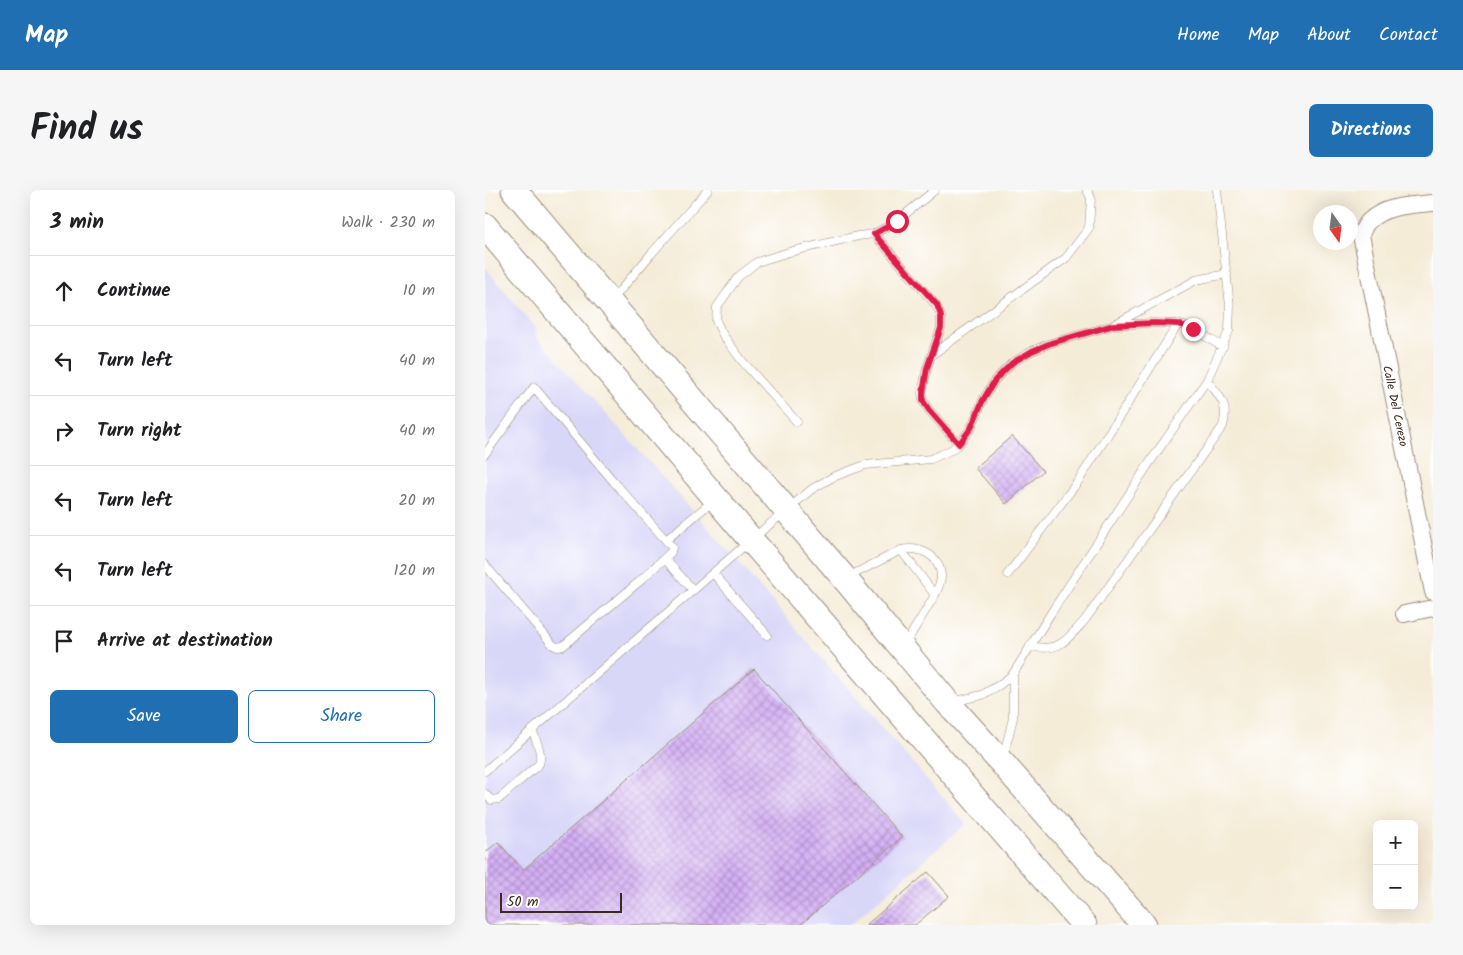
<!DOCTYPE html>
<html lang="en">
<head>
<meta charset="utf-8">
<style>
  :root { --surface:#fff; --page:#f6f6f6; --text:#202124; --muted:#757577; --line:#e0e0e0; --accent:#1f6fb2 }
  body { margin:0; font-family:Kalam,sans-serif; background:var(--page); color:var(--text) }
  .controls { position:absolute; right:15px; bottom:15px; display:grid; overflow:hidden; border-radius:8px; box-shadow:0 5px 20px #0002 }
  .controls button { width:45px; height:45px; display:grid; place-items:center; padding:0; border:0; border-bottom:1px solid var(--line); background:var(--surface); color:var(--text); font:25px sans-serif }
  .compass { position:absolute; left:828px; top:15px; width:45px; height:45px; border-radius:50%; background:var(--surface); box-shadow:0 5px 20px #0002; rotate:166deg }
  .scale { position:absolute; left:15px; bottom:12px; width:122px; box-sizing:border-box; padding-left:5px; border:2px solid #3b2a1e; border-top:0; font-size:14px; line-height:18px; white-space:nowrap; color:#3b2a1e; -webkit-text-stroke:4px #fff; paint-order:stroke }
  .stop { position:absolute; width:15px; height:15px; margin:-11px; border:4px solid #e11d48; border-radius:50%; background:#fff }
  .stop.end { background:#e11d48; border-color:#fff; box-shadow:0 1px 5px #0008 }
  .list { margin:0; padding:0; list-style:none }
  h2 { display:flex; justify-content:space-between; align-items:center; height:65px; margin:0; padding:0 20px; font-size:21px }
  h2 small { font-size:16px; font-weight:400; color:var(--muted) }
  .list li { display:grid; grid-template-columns:32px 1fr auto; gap:15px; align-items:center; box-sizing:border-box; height:70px; padding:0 20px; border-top:1px solid var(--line) }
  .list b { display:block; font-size:19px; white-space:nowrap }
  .list em { font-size:16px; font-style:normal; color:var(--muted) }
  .actions { display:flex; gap:10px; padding:15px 20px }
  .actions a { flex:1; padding:11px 0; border:1px solid var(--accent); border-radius:8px; text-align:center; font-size:18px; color:var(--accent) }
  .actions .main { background:var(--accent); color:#fff }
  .icon { flex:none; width:28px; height:28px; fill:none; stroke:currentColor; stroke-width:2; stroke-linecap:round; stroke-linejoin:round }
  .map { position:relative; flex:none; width:948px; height:735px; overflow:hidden; border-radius:8px }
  header { display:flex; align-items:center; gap:30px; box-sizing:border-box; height:70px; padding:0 25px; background:var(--accent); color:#fff }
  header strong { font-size:24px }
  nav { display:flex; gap:28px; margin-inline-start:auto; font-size:18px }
  .intro { display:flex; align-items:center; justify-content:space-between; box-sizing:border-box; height:120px; padding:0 30px }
  h1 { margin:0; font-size:35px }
  .button { padding:12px 22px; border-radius:8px; background:var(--accent); color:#fff; font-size:18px; font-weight:700 }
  main { display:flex; gap:30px; padding:0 30px }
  aside { flex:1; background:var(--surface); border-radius:8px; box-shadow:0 5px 20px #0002 }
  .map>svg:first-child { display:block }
  .built { fill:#d9d7f8 }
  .building { fill:url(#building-cross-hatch) }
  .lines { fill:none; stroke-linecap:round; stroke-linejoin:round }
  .service-casing { stroke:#988b7b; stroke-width:9 }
  .minor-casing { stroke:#988b7b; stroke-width:18 }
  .primary-casing { stroke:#988b7b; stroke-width:27 }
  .service { stroke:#fff; stroke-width:8 }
  .minor { stroke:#fff; stroke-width:16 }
  .primary { stroke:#fff; stroke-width:25 }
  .route { stroke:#e11d48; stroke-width:6 }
  .labels { text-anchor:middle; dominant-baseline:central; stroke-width:5; stroke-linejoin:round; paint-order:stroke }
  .street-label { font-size:12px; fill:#3b2a1e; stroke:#fff }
</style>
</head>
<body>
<header>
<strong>Map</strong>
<nav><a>Home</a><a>Map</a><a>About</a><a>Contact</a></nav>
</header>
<div class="intro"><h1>Find us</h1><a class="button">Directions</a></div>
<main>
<aside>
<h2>3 min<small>Walk · 230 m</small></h2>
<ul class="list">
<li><svg class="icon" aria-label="ahead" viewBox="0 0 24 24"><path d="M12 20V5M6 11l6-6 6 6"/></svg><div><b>Continue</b></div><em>10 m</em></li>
<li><svg class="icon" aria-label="left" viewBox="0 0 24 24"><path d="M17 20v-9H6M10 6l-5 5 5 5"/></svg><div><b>Turn left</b></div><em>40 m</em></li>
<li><svg class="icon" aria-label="right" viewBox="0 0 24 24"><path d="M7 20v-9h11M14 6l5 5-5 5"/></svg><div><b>Turn right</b></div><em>40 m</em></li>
<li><svg class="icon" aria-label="left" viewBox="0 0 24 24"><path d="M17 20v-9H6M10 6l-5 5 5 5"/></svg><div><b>Turn left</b></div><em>20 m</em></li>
<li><svg class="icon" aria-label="left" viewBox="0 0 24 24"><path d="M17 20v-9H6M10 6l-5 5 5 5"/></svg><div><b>Turn left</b></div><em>120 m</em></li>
<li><svg class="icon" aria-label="arrive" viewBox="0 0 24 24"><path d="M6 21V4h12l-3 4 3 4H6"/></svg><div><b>Arrive at destination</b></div></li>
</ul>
<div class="actions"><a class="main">Save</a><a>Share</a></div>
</aside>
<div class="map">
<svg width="948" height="735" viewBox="0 0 948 735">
  <defs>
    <pattern id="building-cross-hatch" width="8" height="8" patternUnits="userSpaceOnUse" patternTransform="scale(1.25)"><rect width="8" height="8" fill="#d4b0f5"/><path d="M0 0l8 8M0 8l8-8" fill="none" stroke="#ad8fc6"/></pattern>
  </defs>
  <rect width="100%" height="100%" fill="#fff"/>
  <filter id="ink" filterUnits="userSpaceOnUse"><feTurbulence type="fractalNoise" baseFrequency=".02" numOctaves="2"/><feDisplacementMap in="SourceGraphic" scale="10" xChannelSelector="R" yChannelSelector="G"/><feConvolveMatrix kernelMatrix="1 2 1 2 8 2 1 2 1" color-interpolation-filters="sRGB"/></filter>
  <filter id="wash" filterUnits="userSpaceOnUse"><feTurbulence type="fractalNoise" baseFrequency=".0096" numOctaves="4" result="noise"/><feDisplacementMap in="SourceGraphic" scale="20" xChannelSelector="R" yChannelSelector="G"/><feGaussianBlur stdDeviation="1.12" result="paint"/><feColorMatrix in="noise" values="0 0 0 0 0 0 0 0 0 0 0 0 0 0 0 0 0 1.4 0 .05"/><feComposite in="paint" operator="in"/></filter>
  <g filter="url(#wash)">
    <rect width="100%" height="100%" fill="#f5ecd8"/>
    <path class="built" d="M 0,77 L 51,139 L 51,146 L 212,325 L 481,634 L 365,735 L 0,735 Z"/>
    <g id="blocks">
      <path class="building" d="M 527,246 L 558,281 L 521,314 L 490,278 Z
        M 269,479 L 417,647 L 315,735 L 0,735 L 0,663 L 13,652 L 38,680 Z
        M 443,682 L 464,706 L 430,735 L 381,735 Z"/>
    </g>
  </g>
  <g filter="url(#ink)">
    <use href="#blocks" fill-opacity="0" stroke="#988b7b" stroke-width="1"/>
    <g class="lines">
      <defs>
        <path id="service" d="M 389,44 L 451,115 L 456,126 L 456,138 L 442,178 L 437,203 L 438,211 L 444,220 L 474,254
          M 128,109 L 166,64 L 223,0
          M 630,134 L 711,90 L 742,84
          M 448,164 L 581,68 L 604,38 L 606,8 L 602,0
          M 312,232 L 258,172 L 238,145 L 231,131 L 232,117 L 253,87 L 272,72 L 304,62 L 373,46 L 389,44 L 412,31 L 450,0
          M 0,264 L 49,197 L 129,292 L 187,357 L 186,362 L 155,391 L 78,456 L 72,457 L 68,455 L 0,375
          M 181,350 L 229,310
          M 416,360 C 435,356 455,365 456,386 C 456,393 453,399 450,405
          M 180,369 L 208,400
          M 228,383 L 282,445
          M 523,384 L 594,290 L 693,134
          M 363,387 L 416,360 L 450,405 L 419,456
          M 545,456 C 574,463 582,450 600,430 L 738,236 C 744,214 735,207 722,190
          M 467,512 L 497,505 L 516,494 L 528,484 L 566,423 L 663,275 L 722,190 L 744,141 L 745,116 L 732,0
          M 518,568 L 528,528 L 528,484
          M 0,581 L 266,350 L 327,299 L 348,287 L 380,275 L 446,269 L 466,260 L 474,254 L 486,238 L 498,210 L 510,190 L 527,173 L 547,161 L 566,153 L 629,135 L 669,133 L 693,134 L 708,139 L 738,157
          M 0,604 L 6,610 L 14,609 L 54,574 C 58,563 51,551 47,540"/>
        <path id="minor" d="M 948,13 C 927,15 900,15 884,31 C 880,34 878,40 876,45 L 948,402
          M 919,424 L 948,418"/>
        <path id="primary" d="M 29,0 L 360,389 L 462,512 L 517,573 L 659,735
          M 0,36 L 266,350 L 599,735"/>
      </defs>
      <use href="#service" class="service-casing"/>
      <use href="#minor" class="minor-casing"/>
      <use href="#primary" class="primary-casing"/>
      <use href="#service" class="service"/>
      <use href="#minor" class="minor"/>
      <use href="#primary" class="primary"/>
    </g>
  </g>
  <g class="lines" filter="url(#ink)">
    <path class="route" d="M 412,31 L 389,44 L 452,115 L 456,126 L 456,138 L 442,178 L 438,203 L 438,211 L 444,220 L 474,254 L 486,238 L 498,210 L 510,190 L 527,173 L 547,161 L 566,153 L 629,135 L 669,133 L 693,134 L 708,139"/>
  </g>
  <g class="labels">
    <g class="street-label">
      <text transform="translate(910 216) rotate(78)">Calle Del Cerezo</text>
    </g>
  </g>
</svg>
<div class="controls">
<button>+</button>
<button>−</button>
</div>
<svg class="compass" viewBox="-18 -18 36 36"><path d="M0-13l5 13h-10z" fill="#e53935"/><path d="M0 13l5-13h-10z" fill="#757577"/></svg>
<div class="scale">50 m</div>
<div class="stop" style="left:412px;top:31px"></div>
<div class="stop end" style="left:708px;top:139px"></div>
</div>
</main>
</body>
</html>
